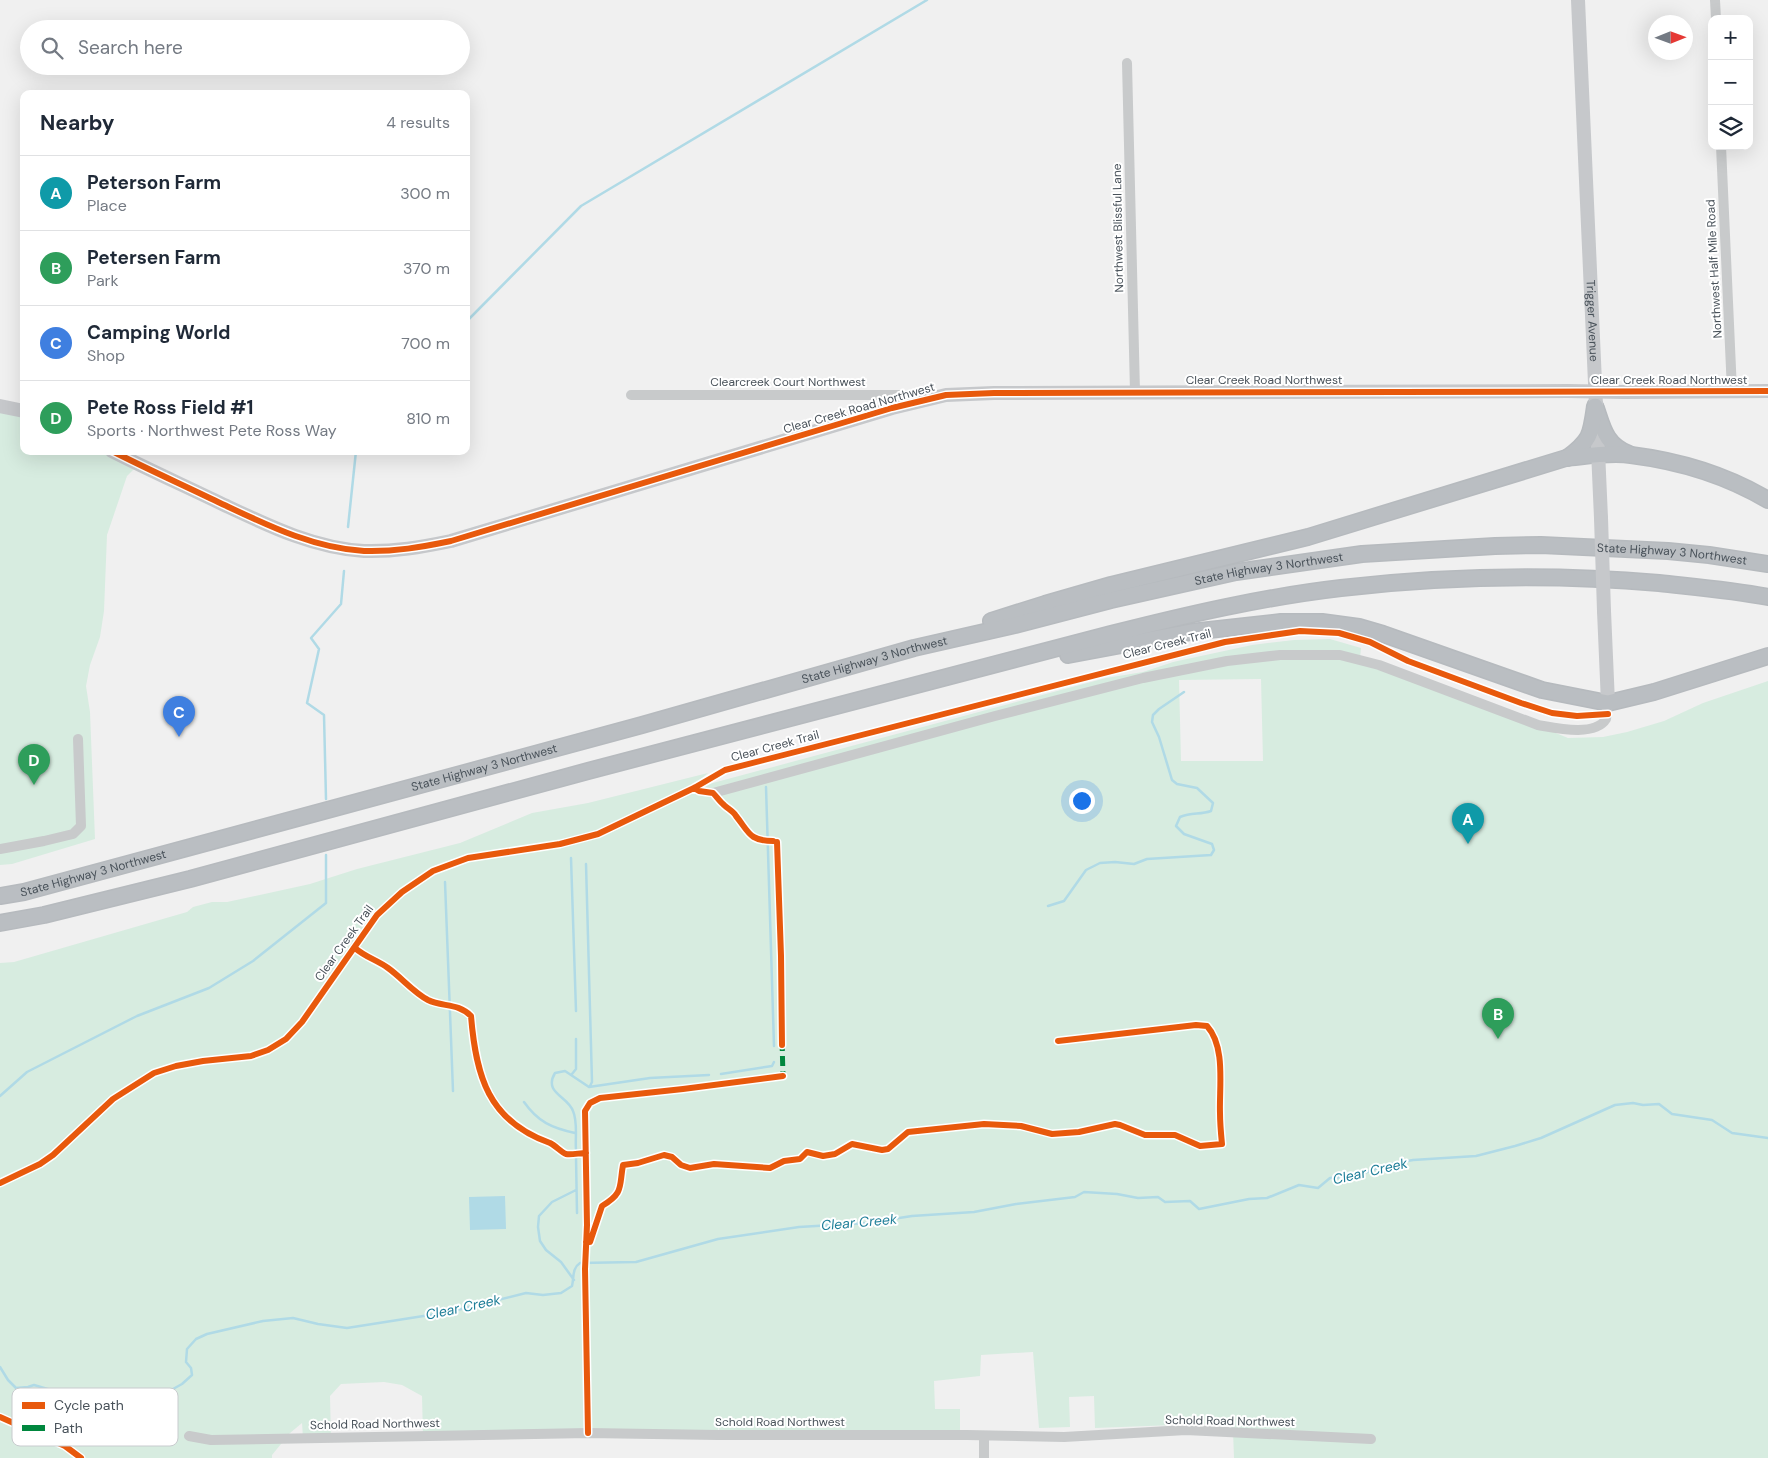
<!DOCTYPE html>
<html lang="en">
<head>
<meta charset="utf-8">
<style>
  :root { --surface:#fff; --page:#f2f2f3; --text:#1f2937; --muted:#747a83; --line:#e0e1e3; --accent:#d93025 }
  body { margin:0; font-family:"DM Sans",sans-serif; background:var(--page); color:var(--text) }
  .controls { position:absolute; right:15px; top:15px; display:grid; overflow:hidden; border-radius:10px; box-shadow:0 5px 20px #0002 }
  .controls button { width:45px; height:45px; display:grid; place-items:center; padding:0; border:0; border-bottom:1px solid var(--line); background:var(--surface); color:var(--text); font:25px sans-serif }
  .compass { position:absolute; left:1648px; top:15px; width:45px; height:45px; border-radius:50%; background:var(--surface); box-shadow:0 5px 20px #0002; rotate:89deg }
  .you { position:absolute; left:1081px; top:800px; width:18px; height:18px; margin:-12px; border:4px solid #fff; border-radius:50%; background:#1a73e8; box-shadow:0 0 0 8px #1a73e833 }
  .badge { display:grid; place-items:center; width:32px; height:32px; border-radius:50%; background:var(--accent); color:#fff; font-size:16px; font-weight:700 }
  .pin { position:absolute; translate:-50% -41px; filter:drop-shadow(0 1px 2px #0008) }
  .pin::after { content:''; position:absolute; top:26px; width:18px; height:15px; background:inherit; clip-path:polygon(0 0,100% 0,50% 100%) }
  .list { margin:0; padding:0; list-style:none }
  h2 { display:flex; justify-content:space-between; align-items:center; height:65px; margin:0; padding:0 20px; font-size:21px }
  h2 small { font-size:16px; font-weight:400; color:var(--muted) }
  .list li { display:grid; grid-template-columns:32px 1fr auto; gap:15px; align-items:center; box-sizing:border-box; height:75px; padding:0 20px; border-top:1px solid var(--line) }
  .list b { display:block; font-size:19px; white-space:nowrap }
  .list p { margin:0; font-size:16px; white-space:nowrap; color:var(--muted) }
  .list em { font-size:16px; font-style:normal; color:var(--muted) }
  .icon { flex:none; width:28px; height:28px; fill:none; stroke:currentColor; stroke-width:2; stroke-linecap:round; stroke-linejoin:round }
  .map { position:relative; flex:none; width:1768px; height:1458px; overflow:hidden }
  .search { position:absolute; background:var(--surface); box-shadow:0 5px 20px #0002; left:20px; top:20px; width:450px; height:55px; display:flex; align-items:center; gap:12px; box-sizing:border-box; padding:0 18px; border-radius:28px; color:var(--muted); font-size:19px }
  .panel { position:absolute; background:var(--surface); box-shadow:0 5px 20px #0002; left:20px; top:90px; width:450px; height:365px; border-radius:10px }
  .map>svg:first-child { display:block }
  .green { fill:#d7ece0; fill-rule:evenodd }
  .water { fill:#b0dae6 }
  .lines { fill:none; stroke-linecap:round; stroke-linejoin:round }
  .stream { stroke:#b0dae6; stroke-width:2.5 }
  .highway-casing { stroke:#b6babe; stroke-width:18 }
  .minor { stroke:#c8cacb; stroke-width:10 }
  .major { stroke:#c6c8cb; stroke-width:14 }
  .highway { stroke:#babec2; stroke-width:15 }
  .major-bridge { stroke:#c6c8cb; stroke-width:14 }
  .quiet { stroke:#00873e; stroke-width:5; stroke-dasharray:10 5; stroke-linecap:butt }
  .cycleway-casing { stroke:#fff; stroke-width:9 }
  .cycleway { stroke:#e8590c; stroke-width:6 }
  .labels { text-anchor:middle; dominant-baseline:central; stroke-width:4; stroke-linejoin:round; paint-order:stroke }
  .street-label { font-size:12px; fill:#49525a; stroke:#fff }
  .water-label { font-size:14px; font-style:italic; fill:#1e7e98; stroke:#fff }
  .key { fill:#fff; stroke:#c8cbce; stroke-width:1 }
  .key-label { font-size:14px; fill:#49525a }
</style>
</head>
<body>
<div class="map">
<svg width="1768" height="1458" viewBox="0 0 1768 1458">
  <rect width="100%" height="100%" fill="#f0f0f0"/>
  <path class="green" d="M 0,406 L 24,411 L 24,451 L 112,451 L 139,464 L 127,476 L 107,535 L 104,611 L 100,637 L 90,665 L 86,686 L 90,712 L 95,839 L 12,864 L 0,865 Z
    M 1330,639 L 1361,648 L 1360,658 L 1495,708 L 1568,738 L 1603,737 L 1627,732 L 1664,721 L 1703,703 L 1768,681 L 1768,1458 L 1234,1458 L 1233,1431 L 1227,1423 L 1095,1428 L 1094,1396 L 1069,1397 L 1070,1427 L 1039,1428 L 1033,1352 L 981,1355 L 980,1376 L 934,1381 L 935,1409 L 960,1409 L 960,1430 L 720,1432 L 718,1426 L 718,1435 L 423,1436 L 422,1396 L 402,1385 L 384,1382 L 341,1384 L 330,1396 L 331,1437 L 303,1438 L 302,1423 L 290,1433 L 272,1455 L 272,1458 L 0,1458 L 0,963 L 14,962 L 187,912 L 193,907 L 212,902 L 227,902 L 310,884 L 357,869 L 460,843 L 532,813 L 588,803 L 708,773 L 695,784 L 683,791 L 1106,678 L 1143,672 L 1173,662 L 1252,645 L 1294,640 ZM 1261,679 L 1263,761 L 1181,761 L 1179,680 Z"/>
  <path class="water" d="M 505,1196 L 506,1229 L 470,1230 L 469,1197 Z"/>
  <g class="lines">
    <path class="stream" d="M 466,322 L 581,206 L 927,0
      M 348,527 L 356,451
      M 766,787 L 774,1046
      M 326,799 L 324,715 L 307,703 L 319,649 L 311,638 L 341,604 L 344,571
      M 571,858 L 576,1011
      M 586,864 L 592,1082 L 590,1086
      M 445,882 L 453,1091
      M 1048,906 L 1064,901 L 1086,870 L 1100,863 L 1115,862 L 1134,864 L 1147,859 L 1211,855 L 1214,850 L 1212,844 L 1184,834 L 1176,826 L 1180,817 C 1192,812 1200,815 1211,811 L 1213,803 L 1197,788 L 1177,784 L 1172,780 L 1159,737 L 1152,722 L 1153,715 L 1159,709 L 1184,692
      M 572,1074 L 576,1069 L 576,1039
      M 721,1074 L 772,1066 L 774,1062
      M 0,1096 L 27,1072 L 137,1016 L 209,988 L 253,961 L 326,903 L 326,855
      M 524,1102 C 538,1122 552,1128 575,1133
      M 576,1150 C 575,1138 578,1122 573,1111 C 568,1096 543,1093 555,1073 L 565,1071 L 589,1087 L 650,1078 L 709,1075
      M 576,1157 L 577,1213
      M 574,1280 L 561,1262 L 546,1250 L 540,1241 L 538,1227 L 539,1216 L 552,1202 L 576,1190
      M 0,1367 L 8,1380 L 16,1388 L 28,1387 L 34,1385 L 51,1390 L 173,1389 L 182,1384 L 192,1375 L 191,1368 L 186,1362 L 187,1349 L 196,1339 L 207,1334 L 263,1321 L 293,1318 L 318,1324 L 347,1328 L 449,1312 L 526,1293 L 543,1295 L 561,1293 L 572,1286 C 574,1278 572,1268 580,1263 L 636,1262 L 718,1239 L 799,1227 L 867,1223 L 912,1216 L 974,1212 L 1016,1204 L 1075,1197 L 1084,1192 L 1117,1194 L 1138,1198 L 1158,1197 L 1165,1202 L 1190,1201 L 1199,1209 L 1249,1199 L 1267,1198 L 1299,1185 L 1318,1188 L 1330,1178 L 1356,1176 L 1386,1165 L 1413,1160 L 1476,1156 L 1515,1146 L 1541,1138 L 1615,1105 L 1633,1103 L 1643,1105 L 1659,1104 L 1672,1114 L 1712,1120 L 1732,1133 L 1768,1138"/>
    <defs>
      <g id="highway">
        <path d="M 1596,408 C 1603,429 1606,445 1629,454"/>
        <path d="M 1567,458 C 1591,440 1591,435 1595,406"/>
        <path d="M 991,621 L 1045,604 L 1111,585 L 1308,537 L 1566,458 C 1587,456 1610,452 1631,455 C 1679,461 1726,475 1768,500"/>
        <path d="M 1068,655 L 1191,632 L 1281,622 L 1322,622 L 1359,627 L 1383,634 L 1542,690 L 1608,703 L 1654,692 L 1768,656"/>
        <path id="s2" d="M 0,896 L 24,892 L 642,725 L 914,648 L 1015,625 L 1111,600 L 1236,572 L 1362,554 L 1495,546 L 1541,545 L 1668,551 L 1709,555 L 1768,564"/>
        <path d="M 0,923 L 44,915 L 190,879 L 588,771 L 1111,634 C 1186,615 1263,597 1341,588 C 1446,576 1554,574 1659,583 C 1695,587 1732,590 1768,597"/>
      </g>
    </defs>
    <use href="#highway" class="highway-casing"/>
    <path class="minor" d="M 1715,0 L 1716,19
      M 1127,63 L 1135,392
      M 1721,146 L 1732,391
      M 631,395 L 930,395
      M 713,793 L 995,716 L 1143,678 L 1227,661 L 1280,655 L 1340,655 L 1379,665 L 1538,725 C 1556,728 1595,737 1606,719 L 1608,703
      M 0,849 L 44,841 L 73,834 L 81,826 L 78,739
      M 189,1436 L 211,1440 L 588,1433 L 718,1435 L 967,1435 L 1064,1437 L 1186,1430 L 1371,1439
      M 984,1436 L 984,1458"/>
    <g class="major">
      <path id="s1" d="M 1578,0 L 1601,518"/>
      <path d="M 1624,392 L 1768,391"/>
      <path d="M 0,406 L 24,411"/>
      <path d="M 112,451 C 147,469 183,485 218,502 C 265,524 312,548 364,551 C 394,552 422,547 451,541 L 892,408 L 946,395 L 994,393 L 1568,391"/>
      <path d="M 1604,611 L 1608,703"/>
    </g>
    <use href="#highway" class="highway"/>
    <path class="major-bridge" d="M 1568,391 L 1624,392
      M 1601,518 L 1604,611"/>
    <path class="quiet" d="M 778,1076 L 783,1076 L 782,1040"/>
    <defs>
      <path id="cycleway" d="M 112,451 C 147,469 183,485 218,502 C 265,524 312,548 364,551 C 394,552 422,547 451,541 L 892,408 L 946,395 L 994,393 L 1768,391
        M 694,788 L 699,791 L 713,793 C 717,797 720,802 724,805 C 728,809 733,811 736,816 C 749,832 749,841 773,841
        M 777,842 L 781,956 L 782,1045
        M 355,948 C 365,957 377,960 388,968 C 402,978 413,992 428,1000 C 442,1007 459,1003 471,1016 C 476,1076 488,1121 550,1143 C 556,1146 561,1152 566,1154 C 571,1155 580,1153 586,1153
        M 0,1183 L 40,1164 L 53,1155 L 113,1099 L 154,1073 L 176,1066 L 203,1061 L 251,1056 L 268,1050 L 286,1039 L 302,1022 L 377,915 L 402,892 L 433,871 L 468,858 L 560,844 L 598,834 L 694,788 L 725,770 L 1225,642 L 1300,631 L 1339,633 L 1370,642 L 1408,661 L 1521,703 L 1552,713 L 1577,716 L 1608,714
        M 586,1242 L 590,1242 L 602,1206 C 624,1193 619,1187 623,1165 L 638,1163 L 664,1155 L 672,1157 L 681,1165 L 690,1168 L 714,1164 L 770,1168 L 784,1161 L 800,1159 L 807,1152 L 823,1156 L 835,1154 L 852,1144 L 882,1150 L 888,1149 L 908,1132 L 984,1124 L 1021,1126 L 1052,1134 L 1079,1132 L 1115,1124 L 1120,1125 L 1145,1135 L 1175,1135 L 1200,1146 L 1222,1144 C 1221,1134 1220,1123 1220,1113 C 1219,1087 1226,1047 1207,1026 L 1196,1025 L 1058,1041
        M 0,1417 L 65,1446 L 81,1458
        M 588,1433 L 585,1269 L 587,1225 L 585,1111 L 590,1103 L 600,1098 L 683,1089 L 783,1076"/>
    </defs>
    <use href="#cycleway" class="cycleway-casing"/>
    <use href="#cycleway" class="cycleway"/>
  </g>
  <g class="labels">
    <g class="street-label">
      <text transform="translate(1118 228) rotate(-91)">Northwest Blissful Lane</text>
      <text transform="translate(1714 269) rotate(-93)">Northwest Half Mile Road</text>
      <text stroke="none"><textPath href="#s1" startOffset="321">Trigger Avenue</textPath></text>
      <text x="1264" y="380">Clear Creek Road Northwest</text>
      <text x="1669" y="380">Clear Creek Road Northwest</text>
      <text x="788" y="382">Clearcreek Court Northwest</text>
      <text transform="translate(859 408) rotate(-16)">Clear Creek Road Northwest</text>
      <text stroke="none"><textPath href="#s2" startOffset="1716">State Highway 3 Northwest</textPath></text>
      <text stroke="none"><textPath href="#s2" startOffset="1311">State Highway 3 Northwest</textPath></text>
      <text transform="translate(1167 644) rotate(-14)">Clear Creek Trail</text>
      <text stroke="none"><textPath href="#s2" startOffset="906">State Highway 3 Northwest</textPath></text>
      <text transform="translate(775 746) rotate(-15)">Clear Creek Trail</text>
      <text stroke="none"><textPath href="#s2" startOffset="501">State Highway 3 Northwest</textPath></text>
      <text stroke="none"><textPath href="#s2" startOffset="96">State Highway 3 Northwest</textPath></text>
      <text transform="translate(344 943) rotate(-54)">Clear Creek Trail</text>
      <text transform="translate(1230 1421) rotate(1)">Schold Road Northwest</text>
      <text x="780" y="1422">Schold Road Northwest</text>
      <text transform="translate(375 1424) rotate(-1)">Schold Road Northwest</text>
    </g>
    <g class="water-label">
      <text transform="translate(1370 1171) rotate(-13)">Clear Creek</text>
      <text transform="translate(859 1222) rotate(-5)">Clear Creek</text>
      <text transform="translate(463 1307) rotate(-12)">Clear Creek</text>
    </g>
  </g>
  <rect x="12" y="1388" width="166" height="58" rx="8" class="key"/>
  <rect x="22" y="1402" width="23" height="7" fill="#e8590c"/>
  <rect x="22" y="1425" width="23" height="6" fill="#00873e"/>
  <g class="key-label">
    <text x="54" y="1410">Cycle path</text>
    <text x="54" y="1433">Path</text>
  </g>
</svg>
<div class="controls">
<button>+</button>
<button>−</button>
<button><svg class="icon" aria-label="layers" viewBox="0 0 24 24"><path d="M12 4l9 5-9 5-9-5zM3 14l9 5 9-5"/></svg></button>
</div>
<svg class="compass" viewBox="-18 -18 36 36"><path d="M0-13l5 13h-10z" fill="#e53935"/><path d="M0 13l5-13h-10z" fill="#747a83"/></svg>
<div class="you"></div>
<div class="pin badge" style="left:1468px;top:844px;background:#0f9aa8">A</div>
<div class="pin badge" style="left:1498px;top:1039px;background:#2e9e5b">B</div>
<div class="pin badge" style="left:179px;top:737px;background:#3f7fe0">C</div>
<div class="pin badge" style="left:34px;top:785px;background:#2e9e5b">D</div>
<div class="search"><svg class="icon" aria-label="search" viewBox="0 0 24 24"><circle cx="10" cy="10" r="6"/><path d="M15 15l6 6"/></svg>Search here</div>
<section class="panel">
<h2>Nearby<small>4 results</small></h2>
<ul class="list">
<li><span class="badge" style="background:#0f9aa8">A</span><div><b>Peterson Farm</b><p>Place</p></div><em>300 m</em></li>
<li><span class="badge" style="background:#2e9e5b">B</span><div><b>Petersen Farm</b><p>Park</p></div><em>370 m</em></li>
<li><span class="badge" style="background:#3f7fe0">C</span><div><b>Camping World</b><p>Shop</p></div><em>700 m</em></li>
<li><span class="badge" style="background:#2e9e5b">D</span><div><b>Pete Ross Field #1</b><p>Sports · Northwest Pete Ross Way</p></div><em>810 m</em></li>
</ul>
</section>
</div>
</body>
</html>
